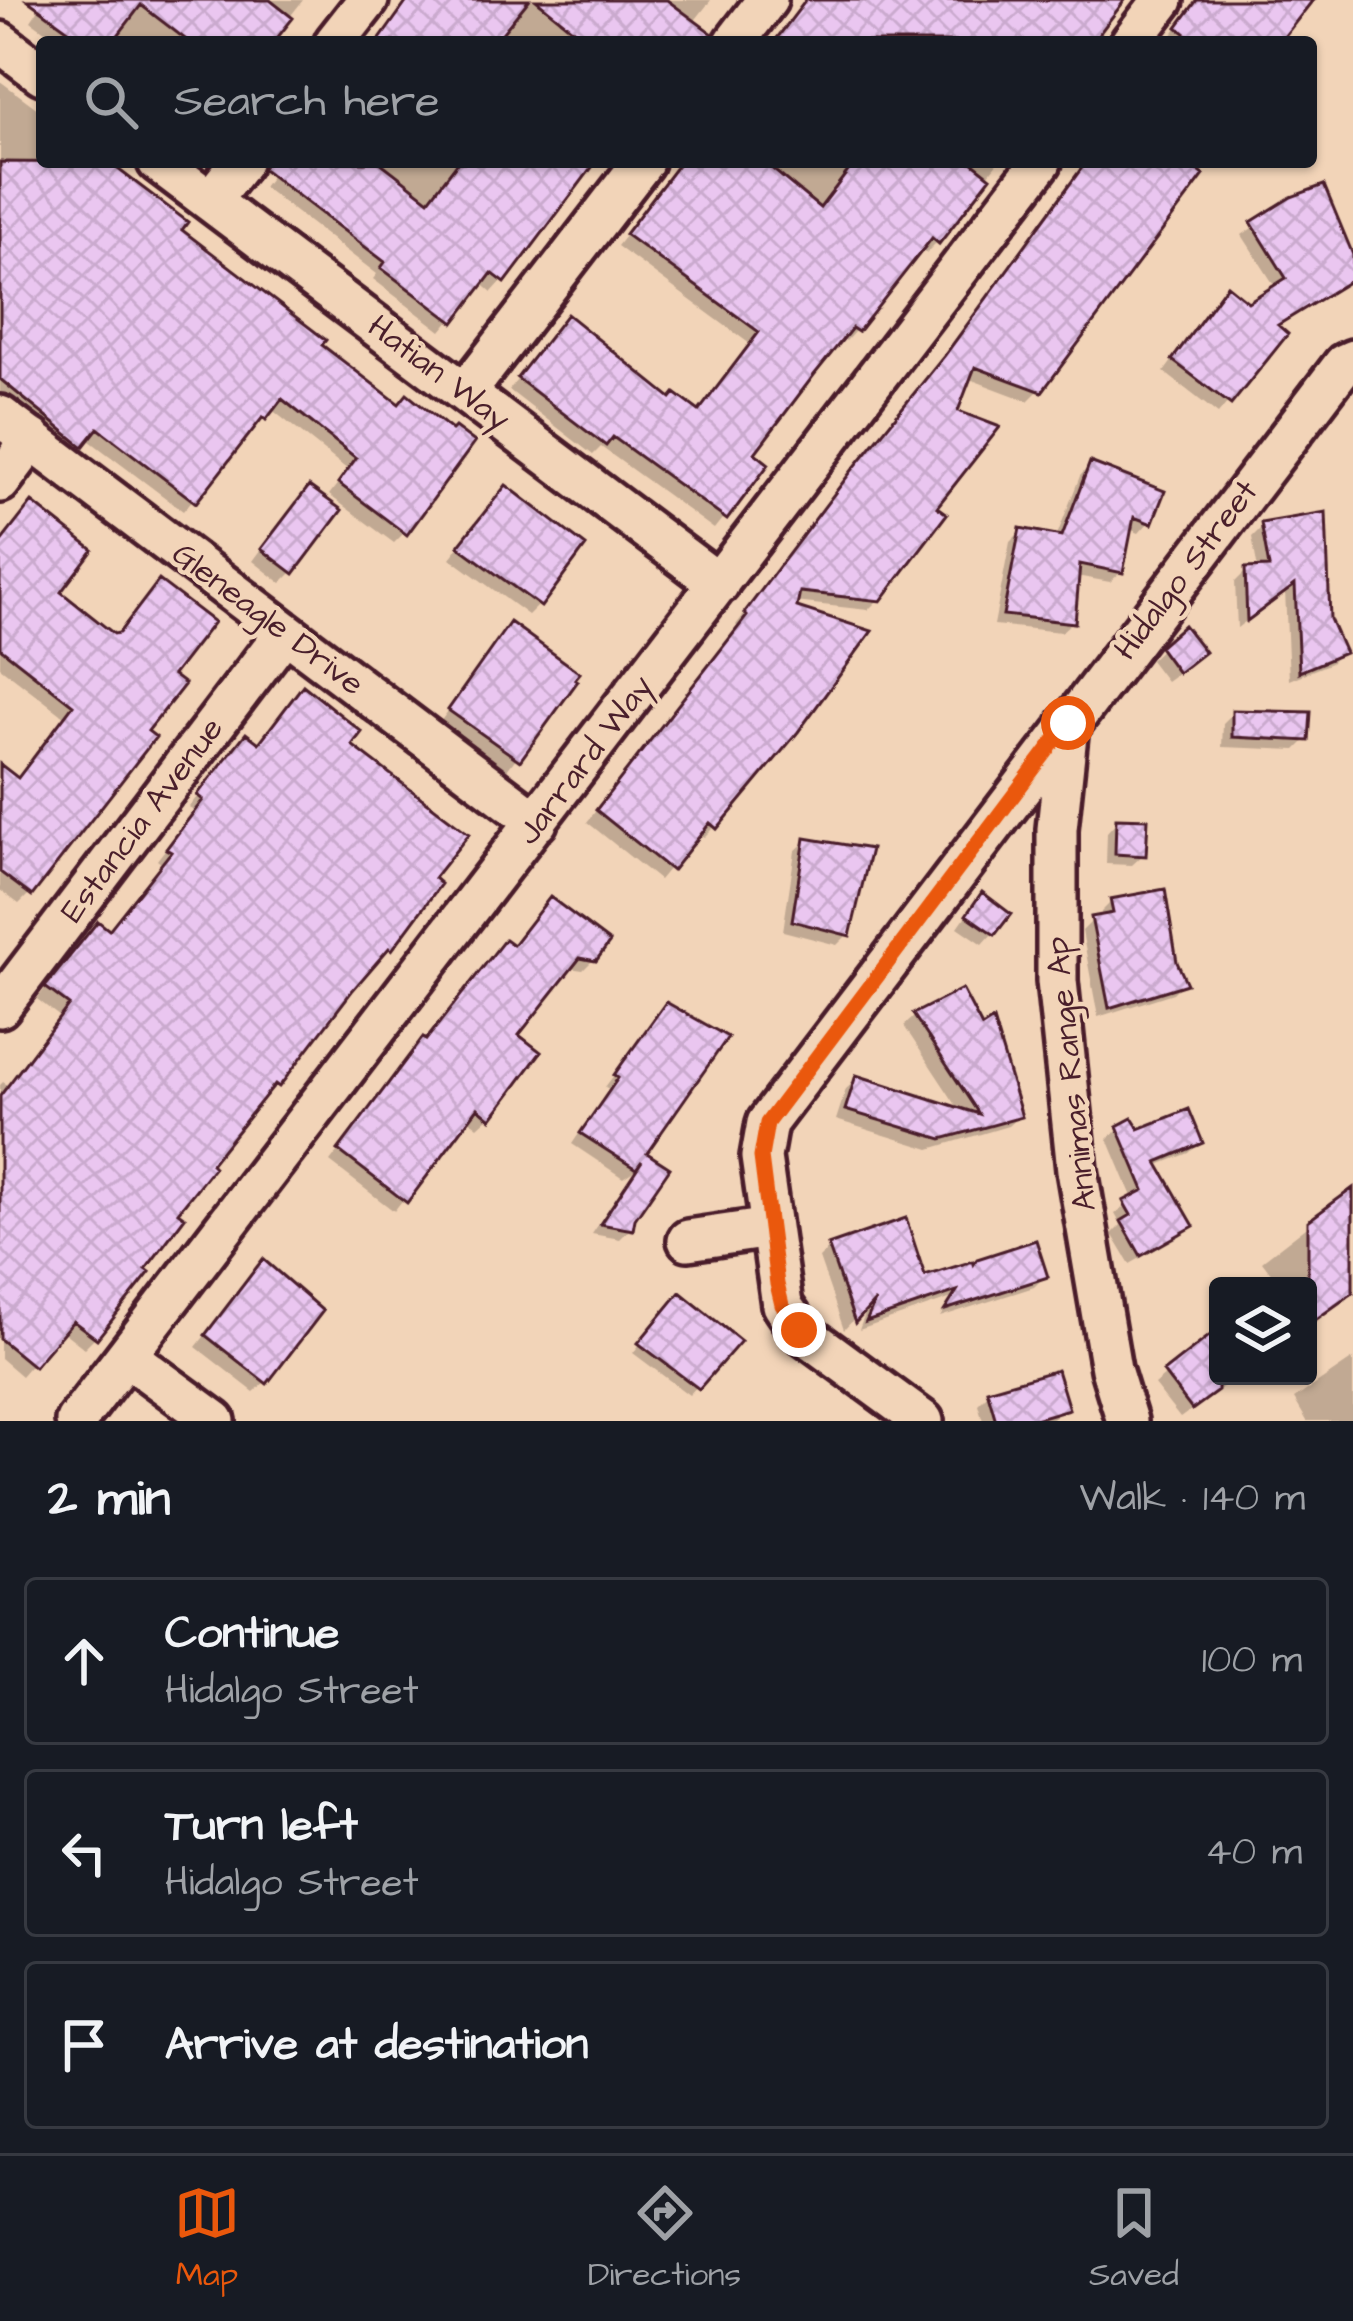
<!DOCTYPE html>
<html lang="en">
<head>
<meta charset="utf-8">
<style>
  :root { --surface:#171b24; --page:#242831; --text:#f1f3f6; --muted:#9ea1a6; --line:#363941; --accent:#ea580c }
  body { margin:0; font-family:"Architects Daughter",sans-serif; background:var(--page); color:var(--text) }
  .controls { position:absolute; right:36px; bottom:36px; display:grid; overflow:hidden; border-radius:12px; box-shadow:0 3px 9px #0004 }
  .controls button { width:108px; height:108px; display:grid; place-items:center; padding:0; border:0; border-bottom:3px solid var(--line); background:var(--surface); color:var(--text); font:60px sans-serif }
  .stop { position:absolute; width:36px; height:36px; margin:-27px; border:9px solid #ea580c; border-radius:50%; background:#fff }
  .stop.end { background:#ea580c; border-color:#fff; box-shadow:0 3px 12px #0008 }
  .list { margin:0; padding:0; list-style:none }
  h2 { display:flex; justify-content:space-between; align-items:center; height:156px; margin:0; padding:0 48px; font-size:51px }
  h2 small { font-size:39px; font-weight:400; color:var(--muted) }
  .list li { display:grid; grid-template-columns:78px 1fr auto; gap:36px; align-items:center; box-sizing:border-box; height:168px; margin:0 24px 24px; padding:0 24px; border:3px solid var(--line); border-radius:12px }
  .list b { display:block; font-size:45px; white-space:nowrap }
  .list p { margin:0; font-size:39px; white-space:nowrap; color:var(--muted) }
  .list em { font-size:39px; font-style:normal; color:var(--muted) }
  .icon { flex:none; width:66px; height:66px; fill:none; stroke:currentColor; stroke-width:2; stroke-linecap:round; stroke-linejoin:round }
  .map { position:relative; flex:none; width:1353px; height:1421px; overflow:hidden }
  .search { position:absolute; background:var(--surface); box-shadow:0 3px 9px #0004; left:36px; right:36px; top:36px; height:132px; display:flex; align-items:center; gap:30px; box-sizing:border-box; padding:0 42px; border-radius:12px; color:var(--muted); font-size:45px }
  .sheet { height:732px; background:var(--surface) }
  nav { display:flex; justify-content:space-around; align-items:center; box-sizing:border-box; height:168px; border-top:3px solid var(--line); background:var(--surface); font-size:33px; color:var(--muted) }
  nav a { display:grid; justify-items:center; gap:6px }
  nav .on { color:var(--accent) }
  .map>svg:first-child { display:block }
  .shadow { fill:#0003 }
  .building { fill:url(#building-cross-hatch); stroke:#4a1f2b; stroke-width:3 }
  .lines { fill:none; stroke-linecap:round; stroke-linejoin:round }
  .minor-casing { stroke:#4a1f2b; stroke-width:48 }
  .minor { stroke:#f2d4b8; stroke-width:39 }
  .route { stroke:#ea580c; stroke-width:15 }
  .labels { text-anchor:middle; dominant-baseline:central; stroke-width:9; stroke-linejoin:round; paint-order:stroke }
  .street-label { font-size:33px; fill:#4a1f2b; stroke:#f2d4b8 }
</style>
</head>
<body>
<div class="map">
<svg width="1353" height="1421" viewBox="0 0 1353 1421">
  <defs>
    <pattern id="building-cross-hatch" width="8" height="8" patternUnits="userSpaceOnUse" patternTransform="scale(3)"><rect width="8" height="8" fill="#eac6f0"/><path d="M0 0l8 8M0 8l8-8" fill="none" stroke="#caaace"/></pattern>
  </defs>
  <rect width="100%" height="100%" fill="#f2d4b8"/>
  <filter id="ink" filterUnits="userSpaceOnUse"><feTurbulence type="fractalNoise" baseFrequency=".00833" numOctaves="2"/><feDisplacementMap in="SourceGraphic" scale="24" xChannelSelector="R" yChannelSelector="G"/><feConvolveMatrix kernelMatrix="1 2 1 2 8 2 1 2 1" color-interpolation-filters="sRGB"/></filter>
  <g filter="url(#ink)">
    <path class="shadow" d="M 45,0 L 303,0 L 270,42 L 60,42 L 31,21 Z
      M 414,0 L 711,0 L 693,23 L 691,42 L 382,42 Z
      M 1217,0 L 1309,0 L 1278,42 L 1167,42 L 1181,22 Z
      M 0,81 L 42,112 L 42,162 L 101,162 L 178,231 L 318,346 L 404,533 L 394,543 L 329,495 L 348,470 L 271,409 L 183,511 L 86,438 L 70,455 L 0,398 Z
      M 282,162 L 598,162 L 567,195 L 502,281 L 492,292 L 481,283 L 441,331 L 373,279 L 377,274 L 263,187 Z
      M 684,162 L 998,162 L 937,242 L 926,253 L 920,248 L 856,330 L 846,341 L 841,337 L 751,454 L 765,464 L 714,529 L 601,447 L 593,455 L 509,390 L 557,329 L 698,414 L 750,344 L 617,246 Z
      M 1088,162 L 1187,162 L 1039,390 L 1028,401 L 967,378 L 954,413 L 933,507 L 879,599 L 868,610 L 795,602 L 714,827 L 704,837 L 698,833 L 659,880 L 587,822 L 739,628 L 736,625 L 843,484 L 935,370 Z
      M 1292,200 L 1353,263 L 1353,277 L 1276,327 L 1284,334 L 1218,414 L 1164,372 L 1217,300 L 1248,305 L 1276,288 L 1242,235 Z
      M 1090,465 L 1149,522 L 1139,533 L 1129,529 L 1121,572 L 1110,582 L 1076,576 L 1072,622 L 1061,632 L 994,625 L 1010,542 L 1021,531 L 1056,538 L 1080,476 Z
      M 298,500 L 292,572 L 281,583 L 253,561 Z
      M 496,500 L 538,605 L 528,615 L 450,558 Z
      M 1263,526 L 1328,620 L 1341,652 L 1331,663 L 1289,680 L 1285,591 L 1237,628 L 1235,582 L 1246,571 L 1258,570 L 1252,537 Z
      M 0,544 L 57,593 L 169,675 L 29,894 L 19,904 L 0,890 L 0,768 L 17,781 L 65,717 L 0,667 Z
      M 510,626 L 574,682 L 507,770 L 440,722 Z
      M 1183,629 L 1191,663 L 1166,681 L 1150,660 Z
      M 1233,713 L 1307,739 L 1296,750 L 1222,747 L 1223,723 Z
      M 348,745 L 429,878 L 389,948 L 377,957 L 277,1085 L 266,1096 L 264,1094 L 206,1164 L 174,1212 L 142,1270 L 146,1273 L 95,1337 L 84,1348 L 61,1330 L 21,1376 L 0,1358 L 0,1085 L 3,1082 L 9,1086 L 60,1017 L 37,999 L 87,935 L 108,933 L 162,864 L 157,860 L 194,812 L 189,807 L 236,747 Z
      M 1117,821 L 1143,855 L 1132,865 L 1106,864 L 1107,832 Z
      M 806,841 L 848,934 L 837,945 L 783,931 L 795,851 Z
      M 1112,901 L 1175,963 L 1183,983 L 1173,993 L 1098,1017 L 1082,931 L 1093,920 L 1102,918 L 1101,912 Z
      M 972,907 L 993,933 L 983,944 L 958,927 Z
      M 512,948 L 594,959 L 583,970 L 569,968 L 515,1035 L 489,1117 L 478,1127 L 467,1118 L 394,1211 L 330,1162 L 413,1052 Z
      M 664,1009 L 643,1154 L 665,1169 L 633,1218 L 631,1228 L 620,1239 L 592,1234 L 635,1170 L 623,1178 L 572,1144 L 609,1089 L 605,1087 Z
      M 915,1016 L 1019,1116 L 1008,1126 L 930,1149 L 836,1120 L 846,1089 L 857,1079 L 960,1111 L 904,1026 Z
      M 1119,1128 L 1200,1142 L 1189,1153 L 1156,1166 L 1190,1226 L 1180,1236 L 1130,1264 L 1112,1234 L 1121,1225 L 1115,1214 L 1133,1199 L 1108,1139 Z
      M 1328,1210 L 1353,1244 L 1353,1292 L 1309,1324 L 1308,1286 L 1281,1286 L 1262,1261 Z
      M 829,1248 L 923,1280 L 1044,1277 L 1034,1287 L 940,1317 L 952,1298 L 859,1330 L 869,1303 L 844,1330 L 819,1258 Z
      M 253,1274 L 265,1382 L 254,1392 L 196,1347 Z
      M 672,1304 L 737,1342 L 689,1395 L 633,1353 Z
      M 1218,1332 L 1218,1376 L 1238,1376 L 1180,1418 L 1154,1385 Z
      M 1353,1359 L 1353,1421 L 1307,1421 L 1294,1399 Z
      M 989,1393 L 1065,1408 L 1048,1421 L 983,1421 L 978,1404 Z"/>
    <path class="building" d="M 27,0 L 270,0 L 293,18 L 274,42 L 189,42 L 141,5 L 113,42 L 85,42 Z
      M 408,0 L 529,0 L 495,42 L 378,42 Z
      M 536,0 L 667,0 L 713,34 L 711,42 L 588,42 Z
      M 806,0 L 1125,0 L 1093,42 L 774,42 Z
      M 1197,0 L 1313,0 L 1280,42 L 1196,42 L 1177,27 Z
      M 0,162 L 110,163 L 188,222 L 182,230 L 326,340 L 322,345 L 399,404 L 407,394 L 452,430 L 455,427 L 475,442 L 407,535 L 338,483 L 356,458 L 282,399 L 266,420 L 263,417 L 196,503 L 98,428 L 83,447 L 0,379 Z
      M 264,162 L 380,162 L 429,200 L 458,162 L 596,162 L 505,283 L 492,273 L 454,323 L 381,268 L 385,262 L 263,169 Z
      M 680,162 L 764,162 L 820,208 L 855,162 L 972,162 L 991,177 L 939,244 L 932,238 L 858,332 L 852,328 L 814,375 L 755,453 L 769,464 L 727,520 L 613,437 L 606,446 L 517,378 L 567,314 L 671,398 L 675,393 L 699,411 L 759,332 L 625,234 Z
      M 1086,162 L 1187,162 L 1204,175 L 1042,392 L 975,367 L 958,411 L 1000,427 L 937,507 L 947,514 L 881,601 L 800,592 L 797,607 L 872,631 L 798,732 L 717,829 L 710,823 L 672,871 L 596,810 L 747,616 L 744,613 L 853,469 L 945,355 Z
      M 1324,185 L 1353,255 L 1353,279 L 1278,325 L 1288,334 L 1231,405 L 1172,360 L 1227,285 L 1248,302 L 1286,278 L 1251,222 L 1291,197 Z
      M 1090,462 L 1165,491 L 1152,524 L 1134,517 L 1123,573 L 1080,564 L 1075,623 L 1003,615 L 1020,528 L 1062,536 Z
      M 506,485 L 586,546 L 541,607 L 458,546 Z
      M 309,486 L 342,510 L 294,574 L 261,549 Z
      M 32,502 L 93,550 L 61,592 L 114,634 L 119,633 L 159,580 L 214,622 L 173,675 L 185,684 L 148,731 L 156,737 L 32,896 L 0,872 L 0,764 L 18,778 L 73,705 L 0,648 L 0,543 Z
      M 1326,512 L 1330,619 L 1345,653 L 1299,672 L 1295,585 L 1247,621 L 1245,568 L 1269,567 L 1261,523 Z
      M 510,622 L 580,673 L 575,679 L 578,681 L 520,761 L 448,710 Z
      M 1184,625 L 1205,652 L 1178,673 L 1159,647 Z
      M 303,685 L 362,732 L 352,745 L 469,834 L 434,878 L 441,884 L 392,950 L 389,948 L 352,991 L 279,1087 L 275,1084 L 211,1164 L 214,1167 L 178,1212 L 185,1217 L 146,1269 L 150,1272 L 97,1339 L 73,1321 L 34,1367 L 0,1339 L 0,1096 L 69,1005 L 45,987 L 98,921 L 109,930 L 171,852 L 166,849 L 203,800 L 197,795 L 246,733 L 259,743 Z
      M 1232,710 L 1311,712 L 1309,741 L 1232,737 Z
      M 1116,818 L 1148,819 L 1146,856 L 1115,854 Z
      M 805,838 L 871,849 L 850,936 L 792,921 Z
      M 1165,889 L 1177,962 L 1187,984 L 1109,1008 L 1091,917 L 1113,913 L 1110,899 Z
      M 982,892 L 1011,914 L 995,935 L 966,915 Z
      M 550,897 L 610,942 L 596,961 L 580,958 L 519,1035 L 541,1052 L 491,1119 L 478,1108 L 407,1203 L 338,1150 L 423,1037 L 426,1040 L 505,939 L 513,945 Z
      M 962,989 L 982,1027 L 993,1020 L 1022,1117 L 942,1139 L 845,1110 L 856,1075 L 979,1114 L 913,1014 Z
      M 666,1002 L 728,1037 L 647,1153 L 670,1168 L 635,1219 L 633,1230 L 600,1224 L 642,1161 L 636,1169 L 580,1133 L 618,1078 L 614,1075 Z
      M 1189,1109 L 1203,1143 L 1157,1162 L 1194,1226 L 1141,1256 L 1121,1221 L 1131,1215 L 1123,1201 L 1144,1190 L 1117,1126 L 1132,1118 L 1139,1129 Z
      M 1353,1188 L 1353,1293 L 1308,1325 L 1308,1221 Z
      M 906,1218 L 925,1276 L 973,1261 L 974,1264 L 977,1259 L 1036,1240 L 1048,1277 L 945,1310 L 957,1291 L 866,1322 L 875,1301 L 855,1323 L 828,1245 Z
      M 263,1259 L 323,1311 L 267,1384 L 205,1335 Z
      M 680,1292 L 741,1341 L 699,1389 L 638,1343 Z
      M 1218,1329 L 1218,1391 L 1192,1410 L 1163,1372 Z
      M 1057,1370 L 1069,1409 L 1028,1421 L 996,1421 L 987,1390 Z"/>
    <g class="lines">
      <defs>
        <path id="minor" d="M 0,42 L 42,74
          M 335,42 L 368,0
          M 735,42 L 767,0
          M 1131,42 L 1163,0
          M 158,162 L 719,584
          M 210,201 L 241,162
          M 466,392 L 643,162
          M 0,416 L 537,822
          M 0,482 L 32,439
          M 1068,725 L 1057,829 L 1057,981 L 1077,1170 L 1111,1369 L 1127,1421
          M 0,1007 L 285,632
          M 688,1240 L 770,1228
          M 128,1357 L 215,1421
          M 76,1421 L 1041,162
          M 923,1421 L 799,1330 L 782,1305 L 761,1157 L 767,1123 L 1344,364 L 1353,360"/>
      </defs>
      <use href="#minor" class="minor-casing"/>
      <use href="#minor" class="minor"/>
    </g>
  </g>
  <g class="lines" filter="url(#ink)">
    <path class="route" d="M 799,1330 L 782,1305 L 777,1284 L 761,1157 L 767,1123 L 1068,723"/>
  </g>
  <g class="labels">
    <g class="street-label">
      <text transform="translate(439 373) rotate(37)">Hatian Way</text>
      <text transform="translate(1186 570) rotate(-53)">Hidalgo Street</text>
      <text transform="translate(268 619) rotate(37)">Gleneagle Drive</text>
      <text transform="translate(585 760) rotate(-53)">Jarrard Way</text>
      <text transform="translate(142 820) rotate(-53)">Estancia Avenue</text>
      <text transform="translate(1071 1074) rotate(-96)">Annimas Range Ap</text>
    </g>
  </g>
</svg>
<div class="controls">
<button><svg class="icon" aria-label="layers" viewBox="0 0 24 24"><path d="M12 4l9 5-9 5-9-5zM3 14l9 5 9-5"/></svg></button>
</div>
<div class="stop" style="left:1068px;top:723px"></div>
<div class="stop end" style="left:799px;top:1330px"></div>
<div class="search"><svg class="icon" aria-label="search" viewBox="0 0 24 24"><circle cx="10" cy="10" r="6"/><path d="M15 15l6 6"/></svg>Search here</div>
</div>
<section class="sheet">
<h2>2 min<small>Walk · 140 m</small></h2>
<ul class="list">
<li><svg class="icon" aria-label="ahead" viewBox="0 0 24 24"><path d="M12 20V5M6 11l6-6 6 6"/></svg><div><b>Continue</b><p>Hidalgo Street</p></div><em>100 m</em></li>
<li><svg class="icon" aria-label="left" viewBox="0 0 24 24"><path d="M17 20v-9H6M10 6l-5 5 5 5"/></svg><div><b>Turn left</b><p>Hidalgo Street</p></div><em>40 m</em></li>
<li><svg class="icon" aria-label="arrive" viewBox="0 0 24 24"><path d="M6 21V4h12l-3 4 3 4H6"/></svg><div><b>Arrive at destination</b></div></li>
</ul>
</section>
<nav>
<a class="on"><svg class="icon" aria-label="map" viewBox="0 0 24 24"><path d="M3 6l6-2 6 2 6-2v14l-6 2-6-2-6 2zM9 4v14M15 6v14"/></svg>Map</a>
<a><svg class="icon" aria-label="directions" viewBox="0 0 24 24"><path d="M12 3l9 9-9 9-9-9zM9 14v-3h6M13 9l2 2-2 2"/></svg>Directions</a>
<a><svg class="icon" aria-label="saved" viewBox="0 0 24 24"><path d="M7 4h10v16l-5-4-5 4z"/></svg>Saved</a>
</nav>
</body>
</html>
